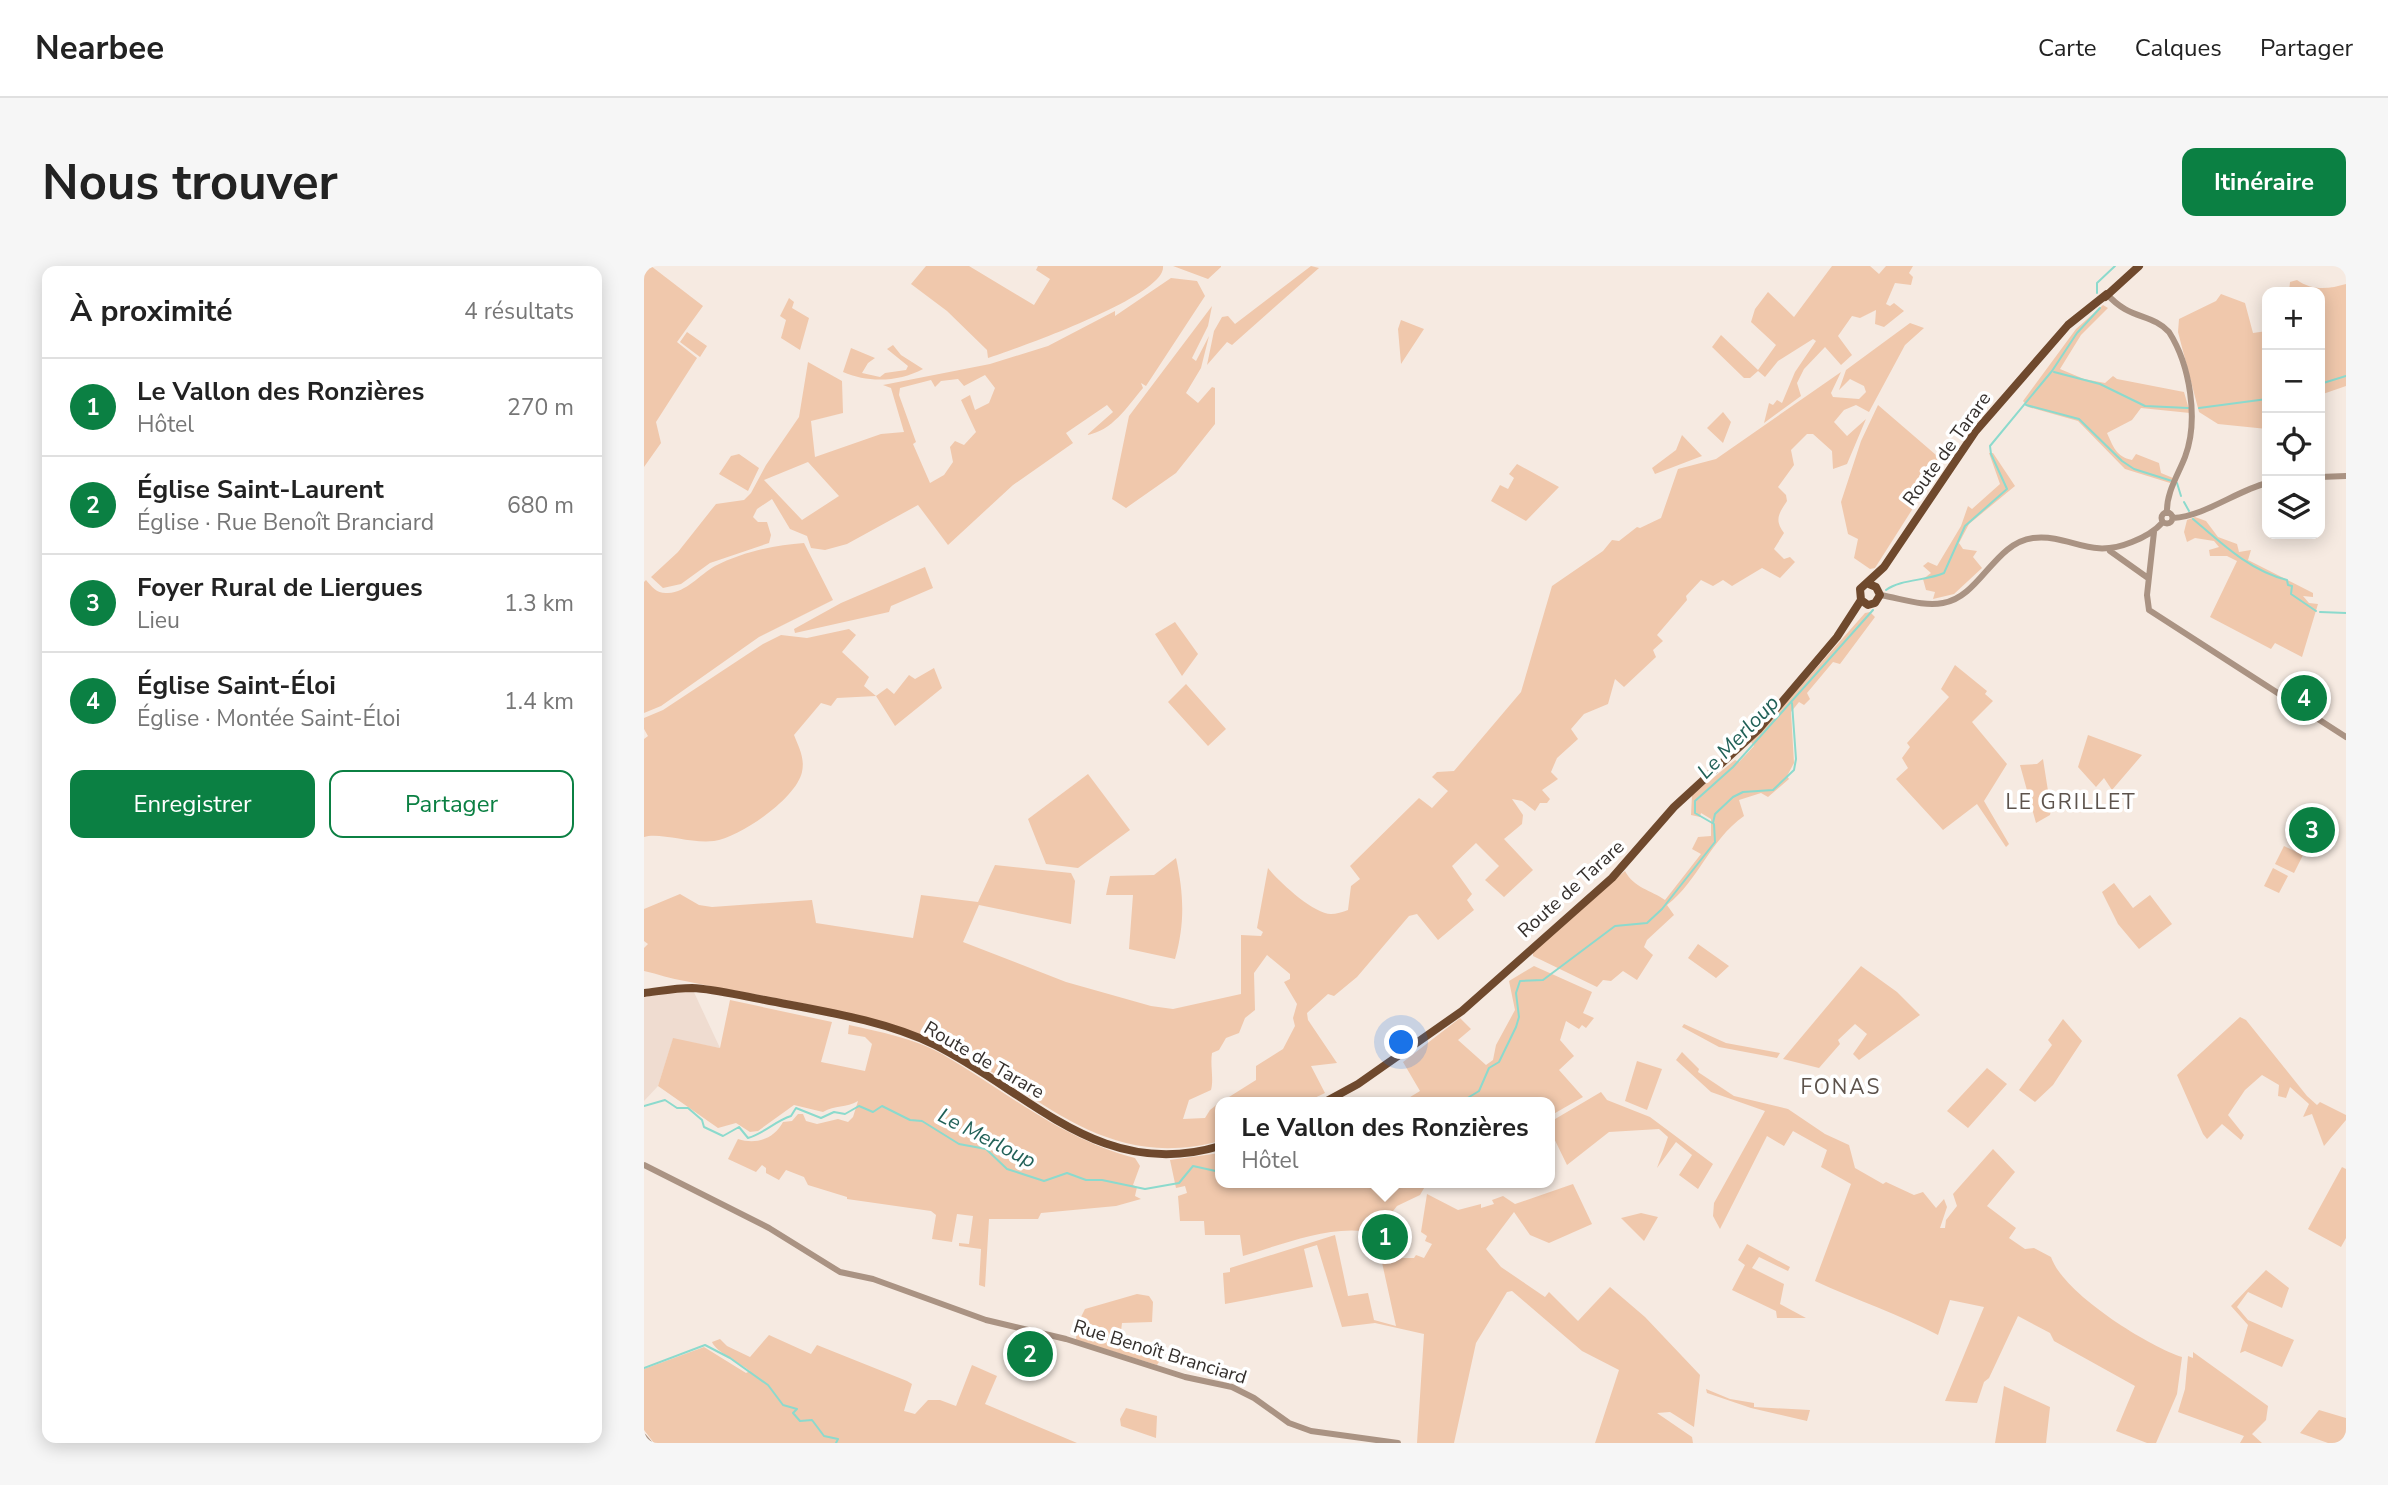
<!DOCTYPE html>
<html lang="fr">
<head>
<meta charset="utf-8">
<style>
  :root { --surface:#fff; --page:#f6f6f6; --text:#222; --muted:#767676; --line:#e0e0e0; --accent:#0b8043 }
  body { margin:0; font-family:"Nunito Sans",sans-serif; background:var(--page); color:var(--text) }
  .controls { position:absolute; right:21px; top:21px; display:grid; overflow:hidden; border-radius:14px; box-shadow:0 4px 18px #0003 }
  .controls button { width:63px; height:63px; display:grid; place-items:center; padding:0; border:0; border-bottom:2px solid var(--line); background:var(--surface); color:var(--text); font:35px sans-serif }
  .you { position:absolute; left:758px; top:777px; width:24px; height:24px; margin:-18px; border:5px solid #fff; border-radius:50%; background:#1a73e8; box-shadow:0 0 0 10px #1a73e833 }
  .badge { display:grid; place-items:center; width:46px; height:46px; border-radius:50%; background:var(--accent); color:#fff; font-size:23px; font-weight:700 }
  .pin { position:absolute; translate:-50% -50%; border:4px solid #fff; box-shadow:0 2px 7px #0006 }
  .popup { position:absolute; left:571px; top:831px; width:340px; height:91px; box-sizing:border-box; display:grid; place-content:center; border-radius:14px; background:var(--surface); filter:drop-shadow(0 2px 5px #0005); font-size:23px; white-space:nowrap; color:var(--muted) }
  .popup b { font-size:26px; color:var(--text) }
  .popup::after { content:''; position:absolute; left:50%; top:100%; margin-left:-14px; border:14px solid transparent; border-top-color:var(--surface) }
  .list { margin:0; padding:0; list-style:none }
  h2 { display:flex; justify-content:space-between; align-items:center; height:91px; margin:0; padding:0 28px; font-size:30px }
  h2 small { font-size:23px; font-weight:400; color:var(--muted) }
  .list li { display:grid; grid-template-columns:46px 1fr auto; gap:21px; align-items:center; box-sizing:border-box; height:98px; padding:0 28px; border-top:2px solid var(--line) }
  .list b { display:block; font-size:26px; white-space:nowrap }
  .list p { margin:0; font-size:23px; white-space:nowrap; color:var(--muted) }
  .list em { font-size:23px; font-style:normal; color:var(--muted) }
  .actions { display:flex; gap:14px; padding:21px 28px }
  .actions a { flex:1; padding:16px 0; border:2px solid var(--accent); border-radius:14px; text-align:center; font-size:24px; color:var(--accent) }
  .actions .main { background:var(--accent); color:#fff }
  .icon { flex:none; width:38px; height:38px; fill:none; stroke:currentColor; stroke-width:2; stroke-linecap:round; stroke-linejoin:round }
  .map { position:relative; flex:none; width:1702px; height:1177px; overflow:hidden; border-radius:14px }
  header { display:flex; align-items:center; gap:42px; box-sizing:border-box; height:98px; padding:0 35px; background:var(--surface); border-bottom:2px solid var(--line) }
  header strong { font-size:33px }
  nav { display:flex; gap:38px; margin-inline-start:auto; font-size:24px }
  .intro { display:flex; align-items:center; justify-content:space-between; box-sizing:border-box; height:168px; padding:0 42px }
  h1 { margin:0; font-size:49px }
  .button { padding:18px 32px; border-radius:14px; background:var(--accent); color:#fff; font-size:24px; font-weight:700 }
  main { display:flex; gap:42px; padding:0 42px }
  aside { flex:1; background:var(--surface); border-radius:14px; box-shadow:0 4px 18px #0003 }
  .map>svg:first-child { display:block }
  .built { fill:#efdcd0 }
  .green { fill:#f0c8ac; fill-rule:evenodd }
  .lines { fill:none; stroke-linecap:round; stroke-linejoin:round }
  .stream { stroke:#8cdacd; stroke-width:2 }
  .tertiary { stroke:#aa9383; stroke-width:6 }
  .primary { stroke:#6f492d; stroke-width:8 }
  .labels { text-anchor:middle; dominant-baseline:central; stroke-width:7; stroke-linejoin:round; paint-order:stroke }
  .street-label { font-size:19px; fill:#342f2c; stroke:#fff }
  .water-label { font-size:21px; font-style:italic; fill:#216158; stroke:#fff }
  .neighbourhood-label { font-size:21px; letter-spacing:2px; fill:#5d534c; stroke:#fff }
</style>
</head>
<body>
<header>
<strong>Nearbee</strong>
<nav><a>Carte</a><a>Calques</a><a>Partager</a></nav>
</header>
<div class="intro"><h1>Nous trouver</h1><a class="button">Itinéraire</a></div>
<main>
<aside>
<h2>À proximité<small>4 résultats</small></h2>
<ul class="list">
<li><span class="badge">1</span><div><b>Le Vallon des Ronzières</b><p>Hôtel</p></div><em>270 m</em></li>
<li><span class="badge">2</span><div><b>Église Saint-Laurent</b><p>Église · Rue Benoît Branciard</p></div><em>680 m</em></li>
<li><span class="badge">3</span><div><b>Foyer Rural de Liergues</b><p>Lieu</p></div><em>1.3 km</em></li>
<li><span class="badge">4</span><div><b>Église Saint-Éloi</b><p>Église · Montée Saint-Éloi</p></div><em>1.4 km</em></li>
</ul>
<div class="actions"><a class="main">Enregistrer</a><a>Partager</a></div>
</aside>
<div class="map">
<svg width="1702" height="1177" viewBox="0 0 1702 1177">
  <rect width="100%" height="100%" fill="#f6eae1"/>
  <path class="built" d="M 48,722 L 76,782 L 29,773 L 14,820 L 0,835 L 0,727 Z"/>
  <path class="green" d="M 0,0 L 7,0 L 59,40 L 33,76 L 53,92 L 12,156 L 17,177 L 0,201 Z
    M 282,0 L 325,0 L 390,39 L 406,13 L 392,4 L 394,0 L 519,0 C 523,30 371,83 344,92 L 343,84 L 303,45 L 267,18 Z
    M 529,0 L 577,0 L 577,1 L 564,13 Z
    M 667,0 L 675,2 L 588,79 L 583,76 L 563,99 L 570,65 L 578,51 L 584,50 L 591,58 Z
    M 1188,0 L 1226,0 L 1235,8 L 1242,0 L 1269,0 L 1265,7 L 1269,11 L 1267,19 L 1251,17 L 1242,38 L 1246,40 L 1250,37 L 1260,45 L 1240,61 L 1231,58 L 1232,44 L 1216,52 L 1208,50 L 1194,70 L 1208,89 L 1197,99 L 1181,81 L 1160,103 L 1153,117 L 1157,130 L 1120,157 L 1125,137 L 1129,139 L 1133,134 L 1138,137 L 1151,106 L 1172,75 L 1169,73 L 1134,95 L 1121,111 L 1114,105 L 1106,112 L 1100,112 L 1068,81 L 1077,69 L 1114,104 L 1132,79 L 1107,56 L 1111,43 L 1124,26 L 1150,51 Z
    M 527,12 L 553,15 L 561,30 L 502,120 L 497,117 L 499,122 C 483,141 468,165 443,169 L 469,146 L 463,139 L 422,167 L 429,177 L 369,219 L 304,279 L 274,239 L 203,278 L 181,284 L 167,282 L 163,270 L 146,263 L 128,233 L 113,243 L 109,251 L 114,256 L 123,256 L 127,269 L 125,277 L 66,297 L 37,318 L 19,322 L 7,311 L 34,286 L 72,238 L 100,234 L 107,227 L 122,199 L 155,151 L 164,96 L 198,115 L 199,147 L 167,155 L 171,191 L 237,168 L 260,166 L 247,122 L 239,119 L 346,98 L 404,80 L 471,45 L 471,50 ZM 341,109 L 351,122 L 345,137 L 331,144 L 326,129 L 317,134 L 332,166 L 320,179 L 311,175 L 306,181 L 309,196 L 300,209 L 286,217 L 269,178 L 272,176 L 255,129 L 256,122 L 287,114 L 291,121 L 297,115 L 314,113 L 320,120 ZM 164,196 L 195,230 L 158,254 L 120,214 Z
    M 1653,14 C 1668,25 1685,23 1702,18 L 1702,120 L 1676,129 L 1676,26 L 1645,26 L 1646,16 Z
    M 1577,28 L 1601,37 L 1609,67 L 1623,65 L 1623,163 L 1574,158 L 1555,146 L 1534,66 L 1535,53 L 1572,35 Z
    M 145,32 L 150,36 L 148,42 L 165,52 L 156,84 L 137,72 L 142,54 L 136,50 Z
    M 1459,39 L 1464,42 L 1437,69 L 1416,103 L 1440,113 L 1461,117 L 1469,110 L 1473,113 L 1540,126 L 1546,147 L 1497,142 L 1488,154 L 1463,167 C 1469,180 1472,191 1488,194 L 1492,188 L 1515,197 L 1517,207 L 1529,212 L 1526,217 L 1481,203 L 1434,155 L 1384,141 L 1379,135 L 1432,63 Z
    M 568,40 L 564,60 L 548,92 L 552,95 L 565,70 L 557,102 L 542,127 L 554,137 L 568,121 L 571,122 L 571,158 L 532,207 L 482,242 L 468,233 L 485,150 Z
    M 757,54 L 780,63 L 757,98 L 754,63 Z
    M 1266,57 L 1280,62 L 1261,79 L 1225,146 L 1212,139 L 1200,144 L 1190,156 L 1203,170 L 1222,153 L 1203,198 L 1189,203 L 1188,185 L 1169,168 L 1163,168 L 1147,184 L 1150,199 L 1134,221 L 1142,229 L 1143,235 C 1135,247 1130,254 1140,267 L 1130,283 L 1140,293 L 1146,291 L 1151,296 L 1136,312 L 1118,302 L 1088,320 L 1079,314 L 1069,320 L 1057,314 L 1042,330 L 1043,334 L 1013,369 L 1019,375 L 1009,384 L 1012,391 L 980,421 L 971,413 L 964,438 L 940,448 L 927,463 L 934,473 L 913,492 L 907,506 L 914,513 L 898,524 L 906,533 L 903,537 L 896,537 L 891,545 L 878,535 L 868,533 L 879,549 L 878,558 L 860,573 L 889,604 L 860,631 L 841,614 L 855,600 L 832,577 L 808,600 L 828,628 L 823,634 L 830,644 L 794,674 L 773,648 L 765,650 L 713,711 L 690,730 L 684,728 L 663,747 L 664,754 L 693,797 L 667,800 L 681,827 L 662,836 L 577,836 L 612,814 L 612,800 L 639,783 L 651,760 L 649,752 L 653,738 L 640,716 L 646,713 L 646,708 L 623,689 L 610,707 L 611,744 L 601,752 L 595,767 L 582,772 L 575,784 L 568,787 C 566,800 570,813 567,824 L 545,834 L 539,853 L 561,852 L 566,844 L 576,836 L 576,875 C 446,910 383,808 275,769 C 200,741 119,731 41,715 C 27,713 14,708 0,705 L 0,682 L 4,678 L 0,675 L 0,643 L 36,628 L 55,639 L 68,641 L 168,634 L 172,657 L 269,672 L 277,629 L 334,636 L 351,599 L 427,607 L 431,615 L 427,658 L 335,639 L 319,676 L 422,716 L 507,740 L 529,743 L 597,728 L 597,669 L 617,670 L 619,666 L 613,662 L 624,602 C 635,616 670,648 687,648 C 692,648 699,646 704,644 L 707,620 L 716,613 L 706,600 L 775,532 L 788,542 L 804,525 L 788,511 L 793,506 L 810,505 L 877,426 L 908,320 L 959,285 L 968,274 L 975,275 L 993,261 L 996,262 L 1017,252 L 1034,203 L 1072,193 L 1197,106 L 1187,127 L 1189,131 L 1215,133 L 1222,126 L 1220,120 L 1206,113 L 1195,124 L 1202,104 Z
    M 43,66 L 63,80 L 56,91 L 36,76 Z
    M 249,79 L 257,89 L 279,103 C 255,116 224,117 199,106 L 207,82 L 231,92 L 224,97 L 218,107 L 236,111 L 241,107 L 262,104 L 264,100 L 243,83 Z
    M 1234,139 L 1299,195 L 1231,302 L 1226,303 L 1210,292 L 1214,273 L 1204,268 L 1197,236 L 1217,175 Z
    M 1079,146 L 1087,156 L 1079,177 L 1063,162 Z
    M 1038,169 L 1058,190 L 1011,208 L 1008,202 L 1032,184 Z
    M 1345,187 L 1349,187 L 1371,220 L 1325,258 L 1315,277 L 1319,283 L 1333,285 L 1329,291 L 1338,302 L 1310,328 L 1289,333 L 1291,326 L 1282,324 L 1279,313 L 1287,307 L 1279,300 L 1284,296 L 1293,300 L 1317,260 L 1324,240 L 1328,243 L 1356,218 Z
    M 95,188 L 115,202 L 104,225 L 75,208 L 87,190 Z
    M 873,198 L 915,221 L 882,255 L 847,235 L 856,219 L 864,223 L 870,212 L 865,208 Z
    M 1551,251 L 1562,255 L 1574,271 L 1593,278 L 1595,286 L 1607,284 L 1604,294 L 1669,327 L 1669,331 L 1659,330 L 1665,337 L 1674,338 L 1658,391 L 1631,377 L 1627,383 L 1566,351 L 1593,295 L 1583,290 L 1566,290 L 1565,284 L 1575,281 L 1570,275 L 1551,272 L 1543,276 L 1540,266 L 1543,254 Z
    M 160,277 L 189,334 L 115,371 L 17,440 L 0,447 L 0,316 L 2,314 C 8,321 13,328 24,327 C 43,326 55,309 71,300 C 98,286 130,279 160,277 Z
    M 281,301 L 289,322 L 247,340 L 245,346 L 151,367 L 150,363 L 197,337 Z
    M 1226,346 L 1231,351 L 1196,398 L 1189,396 L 1163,427 L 1166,433 L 1160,439 L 1155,436 L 1147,446 L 1150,497 L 1143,510 L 1145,513 L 1124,531 L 1117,527 L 1095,534 L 1100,550 C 1065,575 1055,614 1023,639 L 1030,649 L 1003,674 L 1000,681 L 1009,689 L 993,714 L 979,705 L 967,715 L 959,714 L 953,721 L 889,690 L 889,685 L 981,605 C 990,622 1007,624 1021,634 L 1057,588 L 1048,583 L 1054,571 L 1067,570 L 1067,553 L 1057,547 L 1056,551 L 1047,549 L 1048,529 L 1091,494 L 1095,496 L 1110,480 L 1107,476 L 1221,347 Z
    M 531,356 L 554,388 L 538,410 L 511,368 Z
    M 205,363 L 212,369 L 198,386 L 225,411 L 220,420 L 232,430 L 243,422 L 250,428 L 265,409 L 271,413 L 290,402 L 298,422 L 251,460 L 232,430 L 193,432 L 187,440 L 177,437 L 150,469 C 155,482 161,492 158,506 C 152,533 96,571 70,575 C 47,578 16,566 0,571 L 0,473 L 4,470 L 0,463 L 0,452 L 19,444 L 119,378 L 137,369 L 163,372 Z
    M 1311,399 L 1343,425 L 1341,428 L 1349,435 L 1328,456 L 1363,498 L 1340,535 L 1365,578 L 1362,581 L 1333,538 L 1299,564 L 1252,513 L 1264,502 L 1258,492 L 1266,481 L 1263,477 L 1305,431 L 1297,423 Z
    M 542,418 L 582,463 L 564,480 L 524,436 Z
    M 1444,469 L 1498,489 L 1468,524 L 1460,512 L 1452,521 L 1434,501 Z
    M 1399,493 L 1407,544 L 1406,549 L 1392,557 L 1376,499 L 1393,498 Z
    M 444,508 L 486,564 L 434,602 L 402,598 L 384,553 Z
    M 1640,580 L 1659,589 L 1650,607 L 1631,598 Z
    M 532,592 C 540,629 541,657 531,693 L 485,683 L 489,629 L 462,629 L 466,610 L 510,609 Z
    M 1629,602 L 1644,610 L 1635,627 L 1620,620 Z
    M 1470,617 L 1489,642 L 1506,629 L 1528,658 L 1495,683 L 1474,658 L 1458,626 Z
    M 1054,678 L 1085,700 L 1072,712 L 1044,692 Z
    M 890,700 L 948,726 L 939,747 L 950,752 L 942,762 L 938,759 L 935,763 L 922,755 L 916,774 L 930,790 L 915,804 L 939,831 L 906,850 L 906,836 L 758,836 L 776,825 L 759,796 L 816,752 L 827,763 L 814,774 L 842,799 L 849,794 L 852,779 L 871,744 L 865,715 Z
    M 1217,700 L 1253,726 L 1276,749 L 1215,794 L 1209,788 L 1223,768 L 1211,758 L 1194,774 L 1196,778 L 1175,802 L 1139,793 Z
    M 86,734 L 188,756 L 177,796 L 221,805 L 228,778 L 221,771 L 204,768 L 205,759 C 236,766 270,772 298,788 C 363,826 417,873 491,892 L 496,900 L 489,919 L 493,921 L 491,930 L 497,933 L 472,940 L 397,947 L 394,953 L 345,953 L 341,1021 L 335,1019 L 337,983 L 315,980 L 315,977 L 325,978 L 329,950 L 313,948 L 308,976 L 288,973 L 292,949 L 287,945 L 203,933 L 203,931 L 164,919 L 160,911 L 142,904 L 135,914 L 122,907 L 122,902 L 118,899 L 112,906 L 84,893 L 94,873 C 112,879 130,873 139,856 L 148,855 L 154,848 L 159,848 L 162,855 L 173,858 L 194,853 L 204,856 L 209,851 L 214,835 C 202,842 191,839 179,846 L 150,839 L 114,865 L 106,866 L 92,857 L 74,862 L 14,820 L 29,772 L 76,782 Z
    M 1596,751 L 1602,754 L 1663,830 L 1673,839 L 1676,836 L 1702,849 L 1702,854 L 1680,880 L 1668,848 L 1659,851 L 1665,838 L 1646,821 L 1642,832 L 1634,830 L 1635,819 L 1618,809 L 1601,824 L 1584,849 L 1600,869 L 1597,874 L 1578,858 L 1563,873 L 1559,868 L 1533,809 Z
    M 1419,753 L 1438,775 L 1409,819 L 1391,836 L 1375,824 L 1408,779 L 1404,774 Z
    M 1040,758 L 1082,777 L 1136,787 L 1133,792 L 1075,781 L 1038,761 Z
    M 1038,786 L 1055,803 L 1054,806 L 1090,830 L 1144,843 L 1181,868 L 1205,879 L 1211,902 L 1239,918 L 1242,916 L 1270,929 L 1279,926 L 1292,942 L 1300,933 L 1303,941 L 1296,962 L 1301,962 L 1302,954 L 1313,940 L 1309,928 L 1349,883 L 1371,906 L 1343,940 L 1372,962 L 1365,972 L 1381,983 L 1390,982 L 1407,991 C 1419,1027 1502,1079 1538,1091 L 1533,1128 L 1512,1177 L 1503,1177 L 1472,1165 L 1491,1120 L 1410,1075 L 1406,1067 L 1374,1050 L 1345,1112 L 1340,1116 L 1333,1137 L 1301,1135 L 1340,1041 L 1306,1034 L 1294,1069 C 1255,1048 1212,1034 1171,1015 L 1207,918 L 1177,901 L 1183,884 L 1149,865 L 1140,880 L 1123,870 L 1076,963 L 1069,950 L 1070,937 L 1121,845 L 1067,826 L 1032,794 Z
    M 993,795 L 1018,803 L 1003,844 L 981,835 Z
    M 1343,802 L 1363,818 L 1324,862 L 1303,845 Z
    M 957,826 L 963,834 L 1006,851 L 1069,898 L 1054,923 L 1035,909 L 1048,889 L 1032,876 L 1013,902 L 1024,871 L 1015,863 L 965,866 L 923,899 L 906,864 L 906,856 Z
    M 576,887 L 576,917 L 783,917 L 776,929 L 753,940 L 742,954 L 720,955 L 719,965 C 679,961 637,979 599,990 L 596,969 L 561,969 L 560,955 L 536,955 L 534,930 L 543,927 L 541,920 L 532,922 L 526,894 Z
    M 1698,901 L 1702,903 L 1702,972 L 1697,981 L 1664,963 Z
    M 929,918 L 948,958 L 905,977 L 886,969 L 870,946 L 842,983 L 857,1001 L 901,1031 L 905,1026 L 934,1055 L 966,1021 L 1001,1051 L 1056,1109 L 1050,1161 L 1026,1146 L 1013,1147 L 1048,1171 L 1049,1177 L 951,1177 L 975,1104 L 938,1085 L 868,1025 L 863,1026 L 832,1077 L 810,1177 L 773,1177 L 780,1068 L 731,1057 L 698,1061 L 673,979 L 660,983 L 669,1021 L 581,1038 L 579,1007 L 586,1006 L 586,1002 L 691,969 L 704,1030 L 724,1027 L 730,1054 L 752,1060 L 737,992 L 770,992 L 772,989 L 780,992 L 788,978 L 781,975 L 783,970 L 777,966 L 783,928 L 814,944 L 837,938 L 837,942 L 850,938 L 848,934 L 859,930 L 871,938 Z
    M 997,947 L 1014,951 L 1000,975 L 977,952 Z
    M 1103,978 L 1146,1001 L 1144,1005 L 1115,991 L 1108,1002 L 1140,1018 L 1136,1038 L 1162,1052 L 1133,1052 L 1132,1045 L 1088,1024 L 1101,999 L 1094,994 Z
    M 1622,1004 L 1645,1022 L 1638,1042 L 1604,1026 L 1593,1041 L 1604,1054 L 1650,1074 L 1638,1101 L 1601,1085 L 1596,1087 L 1604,1059 L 1587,1040 Z
    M 493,1028 L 505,1030 L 509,1036 L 508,1056 L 478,1057 L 476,1073 L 486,1074 L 492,1081 L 512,1082 L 518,1091 L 513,1099 L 432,1074 L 433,1059 L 441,1043 Z
    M 125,1069 L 167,1088 L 173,1079 L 263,1115 L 268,1118 L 260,1145 L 271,1148 L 284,1134 L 296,1134 L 312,1140 L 328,1099 L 353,1110 L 341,1138 L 433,1177 L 10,1177 L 0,1164 L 0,1103 L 60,1081 L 102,1107 L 106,1105 C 96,1097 72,1086 68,1076 L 76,1073 L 83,1080 L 106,1091 Z
    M 1549,1086 L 1624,1140 L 1622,1154 L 1608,1168 L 1618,1177 L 1596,1177 L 1600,1170 L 1534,1146 L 1541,1123 L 1544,1090 L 1549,1092 Z
    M 1360,1120 L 1406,1141 L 1402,1177 L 1351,1177 Z
    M 1062,1123 L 1086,1133 L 1110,1137 L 1110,1141 L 1166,1144 L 1163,1155 L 1107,1142 L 1063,1127 Z
    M 482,1142 L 513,1150 L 512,1172 L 477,1160 L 476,1153 Z
    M 1675,1144 L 1702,1152 L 1702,1177 L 1684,1177 L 1656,1167 Z"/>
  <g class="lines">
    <path class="stream" d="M 1453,27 L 1453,17 L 1471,0
      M 1410,106 L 1456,118 L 1501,140 L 1544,142
      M 1676,118 L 1702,110
      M 1382,139 L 1435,153 L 1478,195 L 1490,203 L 1528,215
      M 1555,142 L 1623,133
      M 1533,217 L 1537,230
      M 1540,236 L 1545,245
      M 1549,253 C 1577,277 1606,305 1643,314 L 1644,319 L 1648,320 L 1647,328 L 1672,345
      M 1242,324 C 1257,313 1282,315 1300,307 L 1321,260 L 1363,223 L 1347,188 L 1346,180 L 1408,105 L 1433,67 L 1456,42
      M 1676,346 L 1702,347
      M 1069,557 L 1071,548 L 1089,531 L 1099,526 L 1129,524 L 1150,504 L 1152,493 L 1148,437
      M 817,836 L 835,825 L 845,802 L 855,796 L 872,761 L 875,751 L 872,727 L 876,715 L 899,714 L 971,660 L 1003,657 L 1018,643 L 1071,576 L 1070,558 L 1051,547 L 1051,535 L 1089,501 L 1229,344
      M 0,840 L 21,834 L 33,842 L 44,842 L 58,854 L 60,861 L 79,870 L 95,861 L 104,872 C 121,867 131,855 147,850 L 152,842 L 177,852 L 190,846 L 201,848 L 215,840 L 229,846 L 238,840 L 266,854 L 278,855 L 315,878 L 342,883 L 363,903 L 400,915 L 423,907 L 442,914 L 458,914 L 501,923 L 535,917 L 549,900 L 576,906
      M 646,917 L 657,920 L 666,917
      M 0,1102 L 61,1079 L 86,1092 L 124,1119 L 139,1139 L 153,1143 L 149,1147 L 156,1155 L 168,1154 L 180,1170 L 194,1173 L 192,1177"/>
    <path class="tertiary" d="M 1463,28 C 1485,54 1508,47 1525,66 C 1546,99 1555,154 1541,191 C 1534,209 1522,227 1523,247
      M 1676,211 L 1702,210
      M1517.5 252a5.5 5.5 0 1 1 11 0a5.5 5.5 0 1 1-11 0Z
      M 1529,252 C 1561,250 1592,225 1623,217
      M 1510,266 L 1503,329 L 1505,344 L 1702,471
      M 1466,285 L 1504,312
      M 1236,329 C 1256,332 1279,341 1299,337 C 1336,331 1350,277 1389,272 C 1428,268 1444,294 1488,276 C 1501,271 1510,266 1519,256
      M 0,899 L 125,962 L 196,1006 L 229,1013 L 342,1054 L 422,1073 L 541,1111 L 588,1121 L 610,1132 L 645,1157 L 667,1165 L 754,1177
      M 0,1171 L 5,1177"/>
    <path class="primary" d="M 1461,31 L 1495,0
      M 1225,318 L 1232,321 L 1236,329 L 1231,337 L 1224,339 L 1217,334 L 1216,323 L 1240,301 L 1331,166 L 1424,59 L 1463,28
      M 0,727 C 16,725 32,722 48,722 C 72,723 97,730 121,734 C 177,745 240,754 291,779 C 387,827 457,916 576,880
      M 681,836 L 714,818 L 818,745 L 968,612 L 1030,541 L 1115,463 L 1193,371 L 1217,334"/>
  </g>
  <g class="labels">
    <g class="street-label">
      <text transform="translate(1303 183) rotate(-54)">Route de Tarare</text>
      <text transform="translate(927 623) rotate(-42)">Route de Tarare</text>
      <text transform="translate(340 794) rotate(30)">Route de Tarare</text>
      <text transform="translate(516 1086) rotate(17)">Rue Benoît Branciard</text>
    </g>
    <g class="water-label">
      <text transform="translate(1094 471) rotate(-46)">Le Merloup</text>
      <text transform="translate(343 872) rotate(27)">Le Merloup</text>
    </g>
    <g class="neighbourhood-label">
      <text x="1427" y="536">LE GRILLET</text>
      <text x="1197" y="821">FONAS</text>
    </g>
  </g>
</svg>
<div class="controls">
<button>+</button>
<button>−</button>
<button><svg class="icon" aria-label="locate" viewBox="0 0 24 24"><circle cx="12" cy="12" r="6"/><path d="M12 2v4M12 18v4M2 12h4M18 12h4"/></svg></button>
<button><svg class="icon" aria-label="layers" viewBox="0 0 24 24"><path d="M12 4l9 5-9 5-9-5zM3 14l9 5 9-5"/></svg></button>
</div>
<div class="you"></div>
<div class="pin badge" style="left:741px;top:971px">1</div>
<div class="popup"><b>Le Vallon des Ronzières</b>Hôtel</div>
<div class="pin badge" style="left:386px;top:1088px">2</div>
<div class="pin badge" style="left:1668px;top:564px">3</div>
<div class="pin badge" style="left:1660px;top:432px">4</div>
</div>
</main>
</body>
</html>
